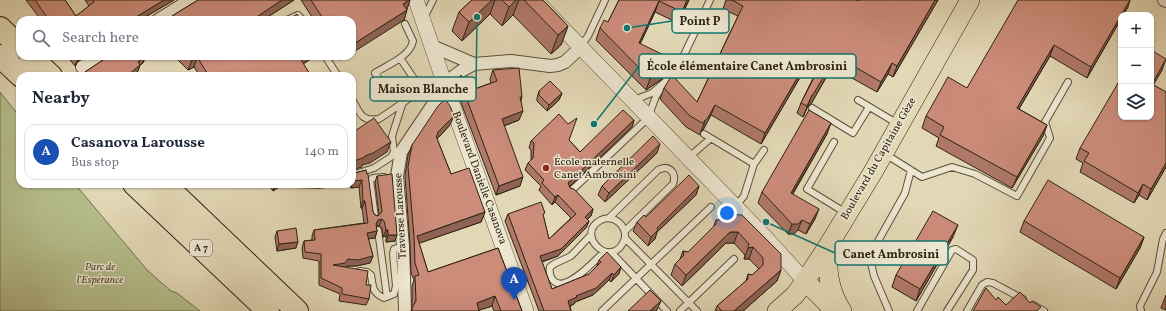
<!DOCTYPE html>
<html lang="en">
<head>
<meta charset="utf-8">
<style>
  :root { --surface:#fff; --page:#f6f6f7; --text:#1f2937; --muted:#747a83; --line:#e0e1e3; --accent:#8f2418 }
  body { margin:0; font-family:Vollkorn,serif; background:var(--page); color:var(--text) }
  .controls { position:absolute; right:12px; top:12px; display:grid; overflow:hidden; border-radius:8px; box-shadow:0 1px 3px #0004 }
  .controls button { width:36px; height:36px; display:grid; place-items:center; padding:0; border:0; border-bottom:1px solid var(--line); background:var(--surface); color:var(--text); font:20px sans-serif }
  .you { position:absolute; left:727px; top:213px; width:14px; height:14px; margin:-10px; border:3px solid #fff; border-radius:50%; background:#1a73e8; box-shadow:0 0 0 6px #1a73e833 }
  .badge { display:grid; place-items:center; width:26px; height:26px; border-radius:50%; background:var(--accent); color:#fff; font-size:13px; font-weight:700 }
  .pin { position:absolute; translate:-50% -33px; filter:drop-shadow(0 1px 2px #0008) }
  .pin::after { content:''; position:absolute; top:21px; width:14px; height:12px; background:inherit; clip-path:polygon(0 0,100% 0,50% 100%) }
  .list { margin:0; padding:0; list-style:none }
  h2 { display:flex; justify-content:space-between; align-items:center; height:52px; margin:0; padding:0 16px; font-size:17px }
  h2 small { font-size:13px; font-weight:400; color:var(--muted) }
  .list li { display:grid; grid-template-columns:26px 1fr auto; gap:12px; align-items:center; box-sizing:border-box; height:56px; margin:0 8px 8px; padding:0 8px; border:1px solid var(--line); border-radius:12px }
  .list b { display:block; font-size:15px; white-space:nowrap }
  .list p { margin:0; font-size:13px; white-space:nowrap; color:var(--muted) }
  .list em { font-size:13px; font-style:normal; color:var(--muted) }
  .icon { flex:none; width:22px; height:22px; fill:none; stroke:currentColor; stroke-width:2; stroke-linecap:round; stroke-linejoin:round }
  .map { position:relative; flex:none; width:1166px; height:311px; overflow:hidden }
  .search { position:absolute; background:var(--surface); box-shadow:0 1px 3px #0004; left:16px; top:16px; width:340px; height:44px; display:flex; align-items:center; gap:10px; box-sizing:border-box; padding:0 14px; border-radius:12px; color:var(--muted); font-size:15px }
  .panel { position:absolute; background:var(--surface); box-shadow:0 1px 3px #0004; left:16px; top:72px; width:340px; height:116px; border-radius:12px }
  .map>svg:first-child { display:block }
  .green { fill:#b5be8c; stroke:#717050 }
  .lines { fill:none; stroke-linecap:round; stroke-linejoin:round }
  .service-casing { stroke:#5a503c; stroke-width:8 }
  .minor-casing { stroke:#5a503c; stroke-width:14 }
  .tertiary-casing { stroke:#5a503c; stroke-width:16 }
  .primary-casing { stroke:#2d2213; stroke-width:20 }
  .motorway-casing { stroke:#2d2213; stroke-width:24 }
  .service { stroke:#ede6d0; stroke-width:6 }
  .minor { stroke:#ede6d0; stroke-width:12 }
  .tertiary { stroke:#ede6d0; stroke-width:15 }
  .primary { stroke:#e3d8b6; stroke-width:19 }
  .motorway { stroke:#e3d8b6; stroke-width:22 }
  .wall { fill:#af7869; stroke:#2d2213 }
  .shaded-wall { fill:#8e6255; stroke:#2d2213 }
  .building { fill:#cb8c7a; stroke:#2d2213 }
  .poi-dot { fill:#8f2418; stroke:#ede6d0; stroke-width:1.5 }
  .labels { text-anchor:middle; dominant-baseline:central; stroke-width:3; stroke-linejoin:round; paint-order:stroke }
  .shield { fill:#ede6d0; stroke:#675d4c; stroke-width:1 }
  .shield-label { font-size:10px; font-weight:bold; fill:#2d2213 }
  .street-label { font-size:11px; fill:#2d2213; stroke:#ede6d0 }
  .poi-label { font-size:11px; fill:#2d2213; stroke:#ede6d0; text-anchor:start }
  .park-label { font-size:11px; font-style:italic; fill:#4f4931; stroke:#ede6d0 }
  .leader { fill:none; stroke:#0f766e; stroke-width:1.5 }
  .callout-dot { fill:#0f766e; stroke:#ede6d0; stroke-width:1.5 }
  .callout { fill:#ede6d0; stroke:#0f766e; stroke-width:1.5 }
  .callout-label { font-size:12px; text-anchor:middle; font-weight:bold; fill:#2d2213 }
</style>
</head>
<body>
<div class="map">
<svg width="1166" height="311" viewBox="0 0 1166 311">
  <rect width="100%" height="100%" fill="#e3d8b6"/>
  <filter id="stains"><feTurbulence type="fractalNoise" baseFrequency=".005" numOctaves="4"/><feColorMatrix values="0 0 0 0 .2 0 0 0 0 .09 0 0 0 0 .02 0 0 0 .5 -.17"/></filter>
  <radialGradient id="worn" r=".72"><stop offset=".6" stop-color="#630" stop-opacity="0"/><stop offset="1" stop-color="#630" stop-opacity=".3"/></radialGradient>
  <path class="green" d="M 0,92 L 20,117 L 20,184 L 75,184 L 147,270 L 171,291 L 177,293 L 200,311 L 0,311 Z"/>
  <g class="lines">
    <defs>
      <path id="service" d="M 424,18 L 433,0
        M 287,20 L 298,15 L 303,20
        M 581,46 L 588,36 L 605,0
        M 325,56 L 338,76
        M 400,58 L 421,89
        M 666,81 L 684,55 L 710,0
        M 385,88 L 375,73 C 387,65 410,57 413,41 L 405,24
        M 352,99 C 360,113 361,122 379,119 L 442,76
        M 858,100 L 898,124
        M 812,108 L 853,133 L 869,107
        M 704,134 L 754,164
        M 834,142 L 807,189 L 846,213
        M 885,154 L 922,177 L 952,167 L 975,174 L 1017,196 L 1050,138 L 1045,122 L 1068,82
        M 689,157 L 710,139
        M 352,175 L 374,168 L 391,157 L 394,152 L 392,136 L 403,102
        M 296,184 L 319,185 L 325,184
        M 570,192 L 648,118 L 656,96 L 666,81 L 652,93 L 634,100
        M 736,206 L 744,196 L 754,164 L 764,150
        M 375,218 L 370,180 L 373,178 L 384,177
        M 609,218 L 658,170 C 669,164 677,173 673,184 L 625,231
        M 378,230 L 387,297
        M 591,235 L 571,256 L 554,264 L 550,267 C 549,272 550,278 555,282 C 568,291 595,260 604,252
        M 625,238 C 613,273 573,234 601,220 C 614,214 626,225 625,238 L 697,311
        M 611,252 L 667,311
        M 360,271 L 367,272 L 371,275 C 373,286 372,293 384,298 L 394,294 L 396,286 L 393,254 L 394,249 L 403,246
        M 1033,305 L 1044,311
        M 602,311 L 711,207
        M 680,311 L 734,259
        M 889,311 L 874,276 L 871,263 L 872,252 L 905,193 L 911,170
        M 917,311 L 952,250 L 956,249 L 973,260 L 973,270 L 947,311
        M 967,311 L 982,285 L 987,282 L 993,283 L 1023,299
        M 1141,311 L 1140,306 L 1157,272 L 1163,239 L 1166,233"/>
      <path id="minor" d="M 1164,0 L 1166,1
        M 158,20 L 190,0
        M 432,46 L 474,64 L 511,61 L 550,66 L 558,65 L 565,62 L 580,48
        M 82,67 L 101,56
        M 405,311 L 403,246 L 397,176 L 401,152 L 434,103 L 453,77 L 461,71 L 474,64"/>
      <path id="tertiary" d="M 416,0 L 442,76 L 526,311
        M 535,0 L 766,238 L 805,281"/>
      <path id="primary" d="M 828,246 C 827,271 828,289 842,311
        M 805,281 L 835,311
        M 777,311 L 795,295 L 805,281 L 828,246 L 873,172 L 970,0"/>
      <path id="motorway" d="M 0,28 L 20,47
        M 0,56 L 21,76
        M 30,56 L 51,76
        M 134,184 L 268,311
        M 164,184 L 297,311"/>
    </defs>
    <use href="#service" class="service-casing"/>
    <use href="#minor" class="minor-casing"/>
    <use href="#tertiary" class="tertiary-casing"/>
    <use href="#primary" class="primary-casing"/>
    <use href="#motorway" class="motorway-casing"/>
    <use href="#service" class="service"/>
    <use href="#minor" class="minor"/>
    <use href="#tertiary" class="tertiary"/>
    <use href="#primary" class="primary"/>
    <use href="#motorway" class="motorway"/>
  </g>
  <path class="wall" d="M 26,0 L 65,0 L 76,16 L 89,6 L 85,0 L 174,0 L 140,20 L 41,20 Z
    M 198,0 L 294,0 L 263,20 L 170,20 L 172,16 Z
    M 301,0 L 410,0 L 407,9 L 404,20 L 314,20 Z
    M 472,0 L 543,0 L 568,26 L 561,45 L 551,54 L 513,15 L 502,26 L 490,14 L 462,41 L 452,31 L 459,12 Z
    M 619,0 L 689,0 L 678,23 L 655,12 L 640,44 L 668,70 L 663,74 L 662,79 L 646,90 L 596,40 L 600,28 L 608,22 Z
    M 726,0 L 856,0 L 858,1 L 859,0 L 938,0 L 893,77 L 888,74 L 877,92 L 832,67 L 811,104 L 808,106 L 803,117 L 797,113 L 801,103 L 815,74 L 805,69 L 761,144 L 711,115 L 703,130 L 701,131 L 700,135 L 686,127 L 660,99 L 664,88 L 697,102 L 738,16 L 723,9 Z
    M 1128,7 L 1087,78 L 1050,56 L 1019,109 L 1047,125 L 1043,136 L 1012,188 L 936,146 L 939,138 L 922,128 L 926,116 L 967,88 Z
    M 1151,50 L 1162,70 L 1153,85 L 1166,92 L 1166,167 L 1147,200 L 1139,195 L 1134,203 L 1080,172 L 1083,163 L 1076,159 L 1080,148 L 1121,117 Z
    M 67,56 L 86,56 L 78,61 L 75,66 Z
    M 109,56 L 146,56 L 143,63 L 140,65 L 138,71 L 132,76 L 84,76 L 85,72 Z
    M 174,56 L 314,56 L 314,57 L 303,64 L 311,76 L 200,76 L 194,67 L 188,70 Z
    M 338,56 L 347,56 L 340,60 Z
    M 493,70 L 522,97 L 521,101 L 519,120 L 504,126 L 520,186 L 496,195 L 455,87 L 459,78 L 472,90 L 491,83 L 490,79 Z
    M 539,91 L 562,93 L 559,100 L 547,111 L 537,101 L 537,98 Z
    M 634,120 L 632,127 L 569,187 L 570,188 L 593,209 L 591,216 L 587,220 L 589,221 L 586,228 L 558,256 L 542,262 L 552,289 L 589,274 L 597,266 L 599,260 L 619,274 L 611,282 L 609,280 L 593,295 L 575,302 L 574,304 L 570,306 L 571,311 L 539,311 L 505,221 L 508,214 L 543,216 L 549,239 L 571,218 L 555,202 L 552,205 L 539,190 L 541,186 L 525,170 L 528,163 L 531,160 L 531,150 L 529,148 L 531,141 L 569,140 L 580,152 Z
    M 450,125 L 437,139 L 451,174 L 485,212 L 481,222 L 419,243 L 428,272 L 498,248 L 522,311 L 494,311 L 492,306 L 479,310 L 479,311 L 411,311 L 412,308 L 412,286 L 414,280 L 411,273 L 410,245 L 405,176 L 408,155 L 412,145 Z
    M 827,134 L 793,194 L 815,219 L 806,234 L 798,230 L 794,234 L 788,234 L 758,203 L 762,192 Z
    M 657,153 L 605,202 L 598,195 L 602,186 Z
    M 366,170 L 373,212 L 375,215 L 378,216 L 379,215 L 375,182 L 377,176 L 395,241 L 386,242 L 386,236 L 383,237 L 382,228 L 379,226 L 376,226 L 377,231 L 375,238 L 368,239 L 373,256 L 370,263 L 356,266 L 346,266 L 344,267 L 366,285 L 369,299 L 366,305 L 339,301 L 340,294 L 319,285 L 319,261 L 303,258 L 302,248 L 304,241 L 312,240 L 312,236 L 314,230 L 364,223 L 362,208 L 361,208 L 359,187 L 351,188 L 350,184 L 352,184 L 352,172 L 355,173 Z
    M 268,184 L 284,184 L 273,191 Z
    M 699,186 L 696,195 L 657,232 L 655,239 L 648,246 L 633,231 L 637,222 Z
    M 726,214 L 781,270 L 777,281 L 743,311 L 715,311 L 717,306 L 746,281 L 748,274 L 752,275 L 759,269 L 749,259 L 744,259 L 745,255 L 734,243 L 726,243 L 682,286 L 671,275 L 675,264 L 680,259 L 683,251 L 688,252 L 713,228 L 716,220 L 720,220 Z
    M 1024,221 L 1144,237 L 1140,248 L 1116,289 L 1020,232 Z
    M 277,231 L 296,248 L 277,251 L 275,237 Z
    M 953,237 L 916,301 L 892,287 L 896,275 Z
    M 1166,295 L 1166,310 L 1161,308 Z"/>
  <path class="shaded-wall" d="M 164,0 L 174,0 L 140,20 L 131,20 Z
    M 282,0 L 294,0 L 263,20 L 252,20 Z
    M 409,0 L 410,0 L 407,9 L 400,14 L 403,4 Z
    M 492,0 L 495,0 L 490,14 L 462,41 L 469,22 Z
    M 516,0 L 519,0 L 513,15 L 502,26 L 509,7 Z
    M 687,0 L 689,0 L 678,23 L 682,12 Z
    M 935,0 L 938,0 L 893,77 L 897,66 Z
    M 1130,0 L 1128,7 L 1123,15 L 1121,15 L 1121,19 L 1087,78 L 1091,67 Z
    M 659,1 L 655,12 L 635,55 L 639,43 Z
    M 407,10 L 404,20 L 352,53 L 352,45 Z
    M 568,26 L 561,45 L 551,54 L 558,35 Z
    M 1054,45 L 1050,56 L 1013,119 L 1017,108 Z
    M 79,56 L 86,56 L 78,61 L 75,66 Z
    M 143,56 L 146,56 L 142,59 L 145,57 L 143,63 L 140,65 L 138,71 L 132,76 L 121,76 Z
    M 303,56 L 314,56 L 314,57 L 296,68 L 300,58 Z
    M 342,56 L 347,56 L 340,60 Z
    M 836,56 L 832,67 L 811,104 L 808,106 L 803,117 L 812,95 Z
    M 197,57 L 194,67 L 188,70 L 192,60 Z
    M 809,58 L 805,69 L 761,144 L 765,133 Z
    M 672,59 L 668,70 L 663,74 L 662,79 L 646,90 L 650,79 Z
    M 1166,59 L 1162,70 L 1151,89 L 1152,84 Z
    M 892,63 L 888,74 L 877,92 L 881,82 Z
    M 562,93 L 559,100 L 547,111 L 549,105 Z
    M 715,105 L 711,115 L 703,130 L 701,131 L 704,124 L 704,121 Z
    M 523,111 L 519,120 L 498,128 L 502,119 Z
    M 454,116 L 450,125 L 436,140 L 434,144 L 437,133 Z
    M 634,120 L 632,127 L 566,190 L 568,183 Z
    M 831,123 L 827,134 L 787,203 L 791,193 Z
    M 1047,125 L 1043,136 L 1012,188 L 1017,177 Z
    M 391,142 L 387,152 L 370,163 L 362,165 L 362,167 L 352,170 L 352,163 L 354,161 Z
    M 660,144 L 657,153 L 605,202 L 609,193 Z
    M 1166,163 L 1166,167 L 1147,200 L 1151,189 Z
    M 523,177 L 520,186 L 496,195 L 499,186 Z
    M 362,180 L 359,187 L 351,188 L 353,181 Z
    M 275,184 L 284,184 L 273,191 Z
    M 1143,184 L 1139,195 L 1134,203 L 1138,193 Z
    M 699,186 L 696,195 L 657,232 L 655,239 L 648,246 L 651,237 L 657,228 Z
    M 558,195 L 555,202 L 552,205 L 555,197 Z
    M 363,201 L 365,201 L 362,208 L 361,208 Z
    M 593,209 L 591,216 L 582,224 L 585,217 Z
    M 819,209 L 815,219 L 806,234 L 810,224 Z
    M 485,212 L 481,222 L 414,245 L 417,236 Z
    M 382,219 L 379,226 L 376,226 L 376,224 L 378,220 Z
    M 802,220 L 798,230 L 794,234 L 788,234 L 792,224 Z
    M 589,221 L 586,228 L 558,256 L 538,263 L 540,256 Z
    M 958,225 L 953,237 L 916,301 L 920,289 Z
    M 386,230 L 388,230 L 386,236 L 383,237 Z
    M 377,231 L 375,238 L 364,239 L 367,233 Z
    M 730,232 L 738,232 L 734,243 L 726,243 L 682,286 L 686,275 Z
    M 388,235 L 397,235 L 395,241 L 386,242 Z
    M 1144,237 L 1140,248 L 1116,289 L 1120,278 Z
    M 298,242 L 296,248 L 277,251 L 279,244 Z
    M 753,247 L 749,259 L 744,259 L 748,248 Z
    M 373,256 L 370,263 L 356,266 L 346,266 L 343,269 L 333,265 L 348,259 Z
    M 621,267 L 619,274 L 611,282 L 614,275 Z
    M 781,270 L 777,281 L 743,311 L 734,311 Z
    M 612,273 L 609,280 L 593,295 L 575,302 L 574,304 L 565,308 L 568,301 Z
    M 495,296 L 492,306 L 477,311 L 477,303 Z
    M 661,301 L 657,310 L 656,311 L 650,311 Z"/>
  <path class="building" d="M 35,0 L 65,0 L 76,16 L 94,2 L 93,0 L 164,0 L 131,20 L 49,20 Z
    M 198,0 L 282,0 L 252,20 L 176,20 L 172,16 Z
    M 311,0 L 409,0 L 403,4 L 407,10 L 352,45 L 352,20 L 324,20 Z
    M 472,0 L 492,0 L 469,22 L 459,12 Z
    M 502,0 L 516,0 L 509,7 Z
    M 524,0 L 543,0 L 568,26 L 558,35 Z
    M 619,0 L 687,0 L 682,12 L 659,1 L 639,43 L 672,59 L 664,66 L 666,68 L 650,79 L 600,28 L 604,20 L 608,22 Z
    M 732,0 L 856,0 L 858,1 L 859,0 L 935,0 L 897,66 L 892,63 L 881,82 L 836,56 L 814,93 L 812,95 L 807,106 L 801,103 L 821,64 L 809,58 L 765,133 L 715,105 L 707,119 L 704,121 L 704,124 L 690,116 L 664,88 L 672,75 L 697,102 L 743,6 Z
    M 1018,0 L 1130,0 L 1091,67 L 1054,45 L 1017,108 L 1047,125 L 1017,177 L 940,135 L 944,127 L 926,116 L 948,77 L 967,88 Z
    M 297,14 L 300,20 L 288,20 Z
    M 1151,50 L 1166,59 L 1152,84 L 1166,92 L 1166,163 L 1151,189 L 1143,184 L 1138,193 L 1084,161 L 1089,153 L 1080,148 L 1121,78 L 1121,117 L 1151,117 Z
    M 109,56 L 145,56 L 145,57 L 138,62 L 140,65 L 128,75 L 98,76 L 85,72 Z
    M 187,56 L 303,56 L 300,58 L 311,76 L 209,76 L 197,57 L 192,60 Z
    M 519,68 L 522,97 L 520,97 L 523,111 L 502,119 L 523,177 L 499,186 L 459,78 L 461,75 L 472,90 L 497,81 L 493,70 Z
    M 550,81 L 562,93 L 549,105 L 539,95 L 539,91 Z
    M 445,99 L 450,106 L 454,116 L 437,133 L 438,134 L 436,136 L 451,174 L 469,168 L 485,212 L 417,236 L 428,272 L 498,248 L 522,311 L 501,311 L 495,296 L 477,303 L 479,311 L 412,311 L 412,308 L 416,301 L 415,276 L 419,275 L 415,263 L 414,236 L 408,167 L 412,145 L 438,106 Z
    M 623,110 L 634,120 L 568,183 L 570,188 L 574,189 L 593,209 L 585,217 L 589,221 L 561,249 L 540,256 L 552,289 L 589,274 L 601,262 L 599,260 L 607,252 L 621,267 L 614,275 L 612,273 L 596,288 L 576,296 L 577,297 L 568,301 L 571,311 L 544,311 L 508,214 L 541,202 L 545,213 L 543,214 L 549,239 L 576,214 L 558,195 L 555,197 L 542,183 L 544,180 L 528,163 L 533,158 L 534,143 L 531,141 L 559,114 L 568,124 L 577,118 L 569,140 L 580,152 Z
    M 809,110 L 831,123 L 791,193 L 819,209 L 810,224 L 802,220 L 798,224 L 792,224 L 762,192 Z
    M 374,118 L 391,142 L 373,153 L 365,156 L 365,157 L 354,161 L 352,163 L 352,133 Z
    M 653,136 L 660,144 L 609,193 L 602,186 Z
    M 366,170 L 367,174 L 368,174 L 373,212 L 375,215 L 378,216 L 381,213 L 382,211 L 377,176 L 392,174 L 397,235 L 388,235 L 388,230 L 386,230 L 384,221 L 382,219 L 378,220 L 376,224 L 377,231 L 367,233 L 373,256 L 358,260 L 348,259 L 345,263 L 333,265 L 368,271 L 366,285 L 371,285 L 369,299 L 342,294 L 342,288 L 321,278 L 321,254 L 305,252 L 304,241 L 315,240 L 314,230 L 368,223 L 365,201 L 363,201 L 362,180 L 353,181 L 352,175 L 352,172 L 355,173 Z
    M 689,175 L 699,186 L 657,228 L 658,230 L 651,237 L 637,222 L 644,215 L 646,217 Z
    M 1048,180 L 1144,237 L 1120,278 L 1024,221 Z
    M 933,211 L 958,225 L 920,289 L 896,275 Z
    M 726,214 L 742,215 L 781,254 L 781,270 L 734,311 L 722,311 L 717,306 L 748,279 L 748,274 L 752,275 L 763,265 L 763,258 L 753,247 L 748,248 L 749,244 L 738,232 L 730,232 L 686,275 L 675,264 L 684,255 L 683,251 L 688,252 L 716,224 L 716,220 L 720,220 Z
    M 296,228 L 298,242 L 279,244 L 277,231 Z
    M 986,288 L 996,300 L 998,297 L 1006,305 L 1020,292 L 1030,303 L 1032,301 L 1041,307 L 1037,311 L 973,311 Z
    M 650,290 L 661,301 L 650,311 L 628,311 Z"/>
  <circle class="poi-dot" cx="546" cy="168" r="4"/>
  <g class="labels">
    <rect class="shield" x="190" y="240" width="22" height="16" rx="3"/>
    <g class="shield-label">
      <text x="201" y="248">A 7</text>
    </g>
    <g class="street-label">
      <text transform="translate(879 159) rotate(-60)">Boulevard du Capitaine Gèze</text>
      <text transform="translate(479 178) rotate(70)">Boulevard Danielle Casanova</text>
      <text transform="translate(401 216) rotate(-93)">Traverse Larousse</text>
    </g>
    <g class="poi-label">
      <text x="554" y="162">École maternelle<tspan x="554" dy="13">Canet Ambrosini</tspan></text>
    </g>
    <g class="park-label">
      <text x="100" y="267">Parc de<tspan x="100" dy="13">l'Espérance</tspan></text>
    </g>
  </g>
  <path class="leader" d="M627 28L672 21M594 124L639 66M477 17L476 89M766 222L835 253"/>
  <g class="callout-dot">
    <circle cx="627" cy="28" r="4"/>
    <circle cx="594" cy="124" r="4"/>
    <circle cx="477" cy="17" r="4"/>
    <circle cx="766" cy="222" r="4"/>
  </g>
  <g class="callout">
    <rect x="672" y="9" width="57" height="24" rx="4"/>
    <rect x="639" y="54" width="217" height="24" rx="4"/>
    <rect x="370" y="77" width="106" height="24" rx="4"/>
    <rect x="835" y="241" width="113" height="24" rx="4"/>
  </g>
  <g class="callout-label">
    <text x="700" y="25">Point P</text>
    <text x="747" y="70">École élémentaire Canet Ambrosini</text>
    <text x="423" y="93">Maison Blanche</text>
    <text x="891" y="258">Canet Ambrosini</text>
  </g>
  <rect width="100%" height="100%" filter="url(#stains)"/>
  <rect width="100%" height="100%" fill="url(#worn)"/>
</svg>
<div class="controls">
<button>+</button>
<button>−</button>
<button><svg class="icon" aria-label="layers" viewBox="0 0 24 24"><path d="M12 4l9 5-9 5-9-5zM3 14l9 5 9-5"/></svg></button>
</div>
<div class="you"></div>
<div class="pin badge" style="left:514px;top:300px;background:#1a4fb4">A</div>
<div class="search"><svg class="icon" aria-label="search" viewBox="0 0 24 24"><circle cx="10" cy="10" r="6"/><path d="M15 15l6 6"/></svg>Search here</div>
<section class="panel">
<h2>Nearby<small></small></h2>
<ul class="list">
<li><span class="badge" style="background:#1a4fb4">A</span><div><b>Casanova Larousse</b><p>Bus stop</p></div><em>140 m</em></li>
</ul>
</section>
</div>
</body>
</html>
